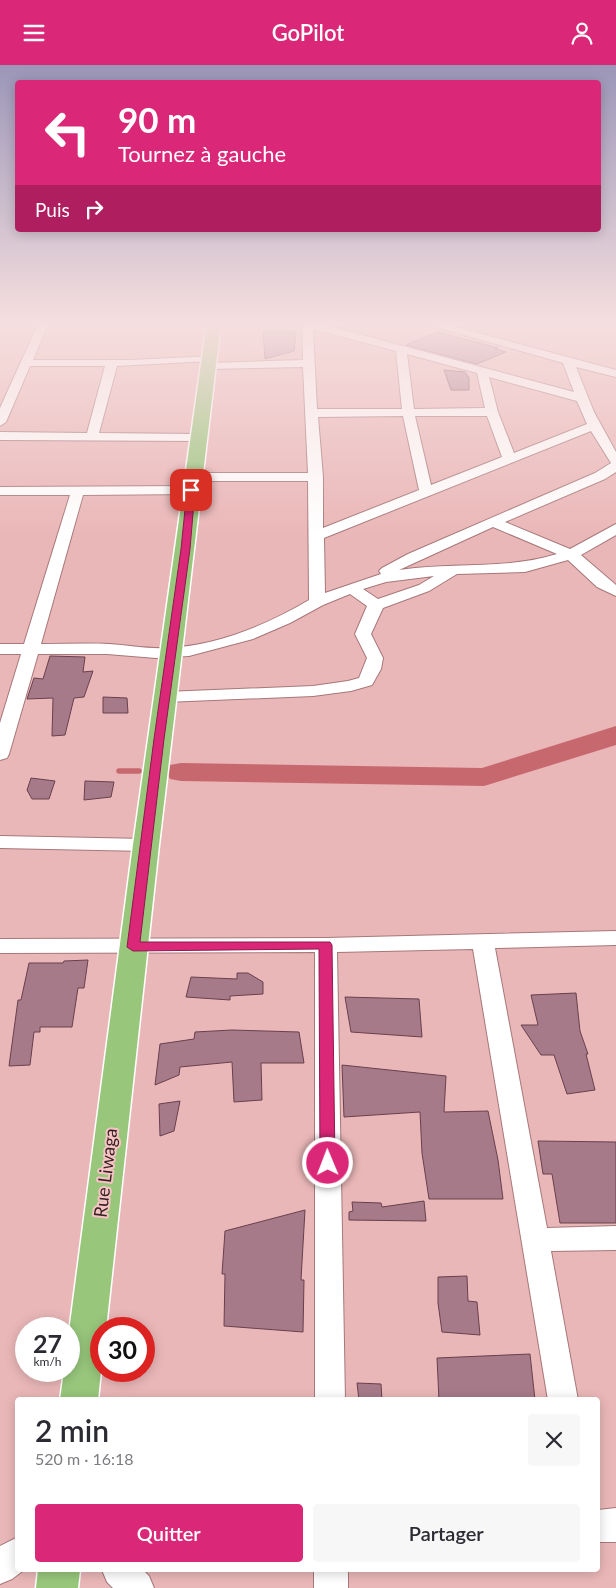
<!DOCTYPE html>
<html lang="fr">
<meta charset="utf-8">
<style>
body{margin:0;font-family:Lato,sans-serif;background:#f7f7f7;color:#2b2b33;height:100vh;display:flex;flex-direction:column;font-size:19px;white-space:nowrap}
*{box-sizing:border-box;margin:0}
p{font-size:16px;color:#7c7c81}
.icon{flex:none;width:28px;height:28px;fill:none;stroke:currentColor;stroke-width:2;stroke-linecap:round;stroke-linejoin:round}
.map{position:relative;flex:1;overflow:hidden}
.details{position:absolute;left:15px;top:1332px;width:585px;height:175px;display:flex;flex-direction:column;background:#fff;border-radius:5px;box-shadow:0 2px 12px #0003}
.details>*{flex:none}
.banner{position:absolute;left:15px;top:15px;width:586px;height:152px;border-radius:5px;box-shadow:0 2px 12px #0003;background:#db2777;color:#fff;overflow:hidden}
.speed{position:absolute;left:15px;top:1252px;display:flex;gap:10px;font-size:25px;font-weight:700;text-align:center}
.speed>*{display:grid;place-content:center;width:65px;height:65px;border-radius:50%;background:#fff;box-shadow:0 2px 12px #0003;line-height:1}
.speed small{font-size:12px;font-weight:400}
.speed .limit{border:8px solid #d22;background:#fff;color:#111}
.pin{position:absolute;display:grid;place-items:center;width:42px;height:42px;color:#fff;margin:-21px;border-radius:10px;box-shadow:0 2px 8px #0006}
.me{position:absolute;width:55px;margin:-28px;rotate:359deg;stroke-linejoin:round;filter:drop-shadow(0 0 4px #0008)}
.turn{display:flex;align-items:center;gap:18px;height:105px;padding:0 20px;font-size:22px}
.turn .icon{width:65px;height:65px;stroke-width:2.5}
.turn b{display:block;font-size:35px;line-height:42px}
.then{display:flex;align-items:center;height:48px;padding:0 20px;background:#0003;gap:10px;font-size:19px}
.round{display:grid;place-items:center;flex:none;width:52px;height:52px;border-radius:5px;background:#f7f7f7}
.overview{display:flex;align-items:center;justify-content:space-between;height:85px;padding:0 20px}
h1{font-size:30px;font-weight:600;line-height:38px}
.action{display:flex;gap:10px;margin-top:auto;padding:10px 20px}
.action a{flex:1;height:58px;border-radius:5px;background:#db2777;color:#fff;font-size:20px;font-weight:600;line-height:58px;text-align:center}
.action a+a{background:#f7f7f7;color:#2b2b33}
header{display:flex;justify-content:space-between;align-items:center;height:65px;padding:0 20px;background:#db2777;color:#fff;font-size:22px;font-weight:600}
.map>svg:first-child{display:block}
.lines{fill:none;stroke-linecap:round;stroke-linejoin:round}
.stream{stroke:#c7686f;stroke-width:5.5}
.river{fill:#c7686f;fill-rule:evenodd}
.building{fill:#a77a89;stroke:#68404e}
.minor-casing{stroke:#a77779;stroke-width:2}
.major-casing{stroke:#fff;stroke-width:3}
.minor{fill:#fff;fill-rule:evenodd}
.major{fill:#98c77c;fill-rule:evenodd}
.route{fill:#db2777;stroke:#8e194d}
.labels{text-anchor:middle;stroke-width:4;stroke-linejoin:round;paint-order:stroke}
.near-street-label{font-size:18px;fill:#352222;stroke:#f8c3c5}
</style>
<header><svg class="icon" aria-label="menu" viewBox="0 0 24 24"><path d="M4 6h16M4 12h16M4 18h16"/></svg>GoPilot<svg class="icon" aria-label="person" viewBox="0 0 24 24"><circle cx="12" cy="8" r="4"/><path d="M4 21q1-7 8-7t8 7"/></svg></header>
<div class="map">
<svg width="616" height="1523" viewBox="0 0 616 1523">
<rect width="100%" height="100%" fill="#eab7b8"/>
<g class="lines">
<path class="stream" d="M119 706H139"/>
<path class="river" d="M616 661V680L484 721 181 716 170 714 166 707 170 700 181 698 482 703Z"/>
</g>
<path class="building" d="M263 266H296L294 286 265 294Z
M438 267 498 283 495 284 506 287 477 299 406 280Z
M444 305 465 307 469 313V325H451Z
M50 591 85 592 83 607 93 606 84 632 74 633 65 670 52 671 53 633 27 634 34 613 43 614Z
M103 632 127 633 128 648H103Z
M31 713 55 716 49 734H32L27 725Z
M85 716 114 717 111 732 84 735Z
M88 895 84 923H78L72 962H40V967H34L30 1000 9 1001 18 935H21L29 898H63L64 896Z
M237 908H248L263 917V929L230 931V935L186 932 191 912 237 914Z
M576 928 580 966 588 989H586L595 1025 567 1029 554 990H541L521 960H538L531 930Z
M345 932 419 934 422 972 351 967Z
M232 965 299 967 304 998H261L262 1035 234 1037 232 997 180 1002 179 1010 155 1020 160 979 194 974 195 967Z
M342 1000 446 1011 444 1047 488 1046 498 1095 503 1134H429L422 1088 420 1047 344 1052Z
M180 1036 174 1066 160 1071 159 1039Z
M538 1076 616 1077V1158H560L552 1109H543Z
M424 1136 426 1156 349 1155V1147L353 1146 352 1137 381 1138 382 1142Z
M305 1145 301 1215H304L303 1267 224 1261 225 1209H222L225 1166Z
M467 1211 468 1236 477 1237 480 1270 442 1267 438 1238V1212Z
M530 1289 535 1335H439L437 1293Z
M357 1318 381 1319 382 1335H359Z"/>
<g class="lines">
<g class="minor-casing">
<path id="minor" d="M39 257H49L33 295H131L214 291 216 293 214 295 210 296 117 301 99 368 198 369 204 373 202 376 0 375V367L87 368 105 301H30L6 357 0 361V343Z
M302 257H314L574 327 563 298 419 257H437L616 305V312L576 302 594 347 616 387V407L605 414 505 457 570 484 616 459V470L581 490 616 520V531L597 522 568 495 525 507 457 509 429 526 383 543 371 569 383 593 381 604 372 620 351 626 313 631 165 637 159 636 156 632 159 628 165 627 313 621 348 616 359 613 367 593 355 569 367 541 350 529 323 540 290 558 253 574 189 591 156 593 107 589H38L9 689 7 693 0 695V658L21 589H0V579H24L70 430H0V422L191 421 198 425 191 429 83 430 41 579C64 579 87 578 109 579 128 580 147 584 166 583 216 581 267 560 309 535L308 416H193L186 412 193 408H308L303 302 209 304 203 301 209 298 303 295ZM313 264 396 286 402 344H317ZM407 289 477 308 485 343 414 344ZM489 312 577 336 587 359 514 388 498 347ZM403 351 419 425 323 463V412L318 352ZM415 351H487L502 392 431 420ZM591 366 611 398 595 408 408 489 382 503 379 506 381 509 325 528 324 473ZM493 462 557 489C506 505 452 497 399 505ZM434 511 419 520 378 534 363 524 386 517Z
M0 771 146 774 153 776 156 780 153 784 146 786 0 783Z
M616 866V880L495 883 547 1163 616 1161V1185L551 1186 578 1335H548L473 884 337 887 345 1335H315V887L0 888V874L326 873Z
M616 1443V1477H598V1445Z
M18 1472V1505H24L12 1514 0 1519V1481Z
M102 1505H143L149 1511 154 1523H113L107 1517Z
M314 1505H348V1523H314Z"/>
</g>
<g class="major-casing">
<path id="major" d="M207 257H221L159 780 106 1264H101V1306L98 1335H60L64 1306H69V1267L133 780Z
M38 1505H80L78 1523H36Z"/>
</g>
<use href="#minor" class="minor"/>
<use href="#major" class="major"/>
</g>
<linearGradient id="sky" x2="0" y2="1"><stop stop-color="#9b96b8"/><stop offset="0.55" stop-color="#f6dfdf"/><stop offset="1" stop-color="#f6dfdf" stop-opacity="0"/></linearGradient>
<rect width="616" height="471" fill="url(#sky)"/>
<path class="route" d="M191 423 195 425 190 484 164 674 140 877H330L332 880 335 1098 333 1102 328 1103 322 1102 320 1098 319 884 133 886 127 882 154 674 181 484 187 425Z"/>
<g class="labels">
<g class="near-street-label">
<text transform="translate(106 1108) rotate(-83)" y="6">Rue Liwaga</text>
</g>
</g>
</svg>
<div class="speed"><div>27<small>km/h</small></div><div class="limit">30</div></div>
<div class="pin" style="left:191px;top:425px;background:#d93025"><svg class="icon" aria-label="arrive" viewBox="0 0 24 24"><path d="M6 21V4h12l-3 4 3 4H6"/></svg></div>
<svg class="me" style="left:328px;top:1098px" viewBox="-20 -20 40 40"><circle r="17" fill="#db2777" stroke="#fff" stroke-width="3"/><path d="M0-11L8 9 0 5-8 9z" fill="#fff"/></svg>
<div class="banner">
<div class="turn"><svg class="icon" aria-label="left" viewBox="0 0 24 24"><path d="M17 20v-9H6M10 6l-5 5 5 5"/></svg><div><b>90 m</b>Tournez à gauche</div></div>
<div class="then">Puis<svg class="icon" aria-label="right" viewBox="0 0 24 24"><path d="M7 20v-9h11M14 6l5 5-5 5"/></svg></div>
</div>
<section class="details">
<div class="overview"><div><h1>2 min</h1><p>520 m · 16:18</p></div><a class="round"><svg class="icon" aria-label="close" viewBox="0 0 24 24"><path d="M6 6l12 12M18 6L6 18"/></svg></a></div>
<div class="action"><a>Quitter</a><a>Partager</a></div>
</section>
</div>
